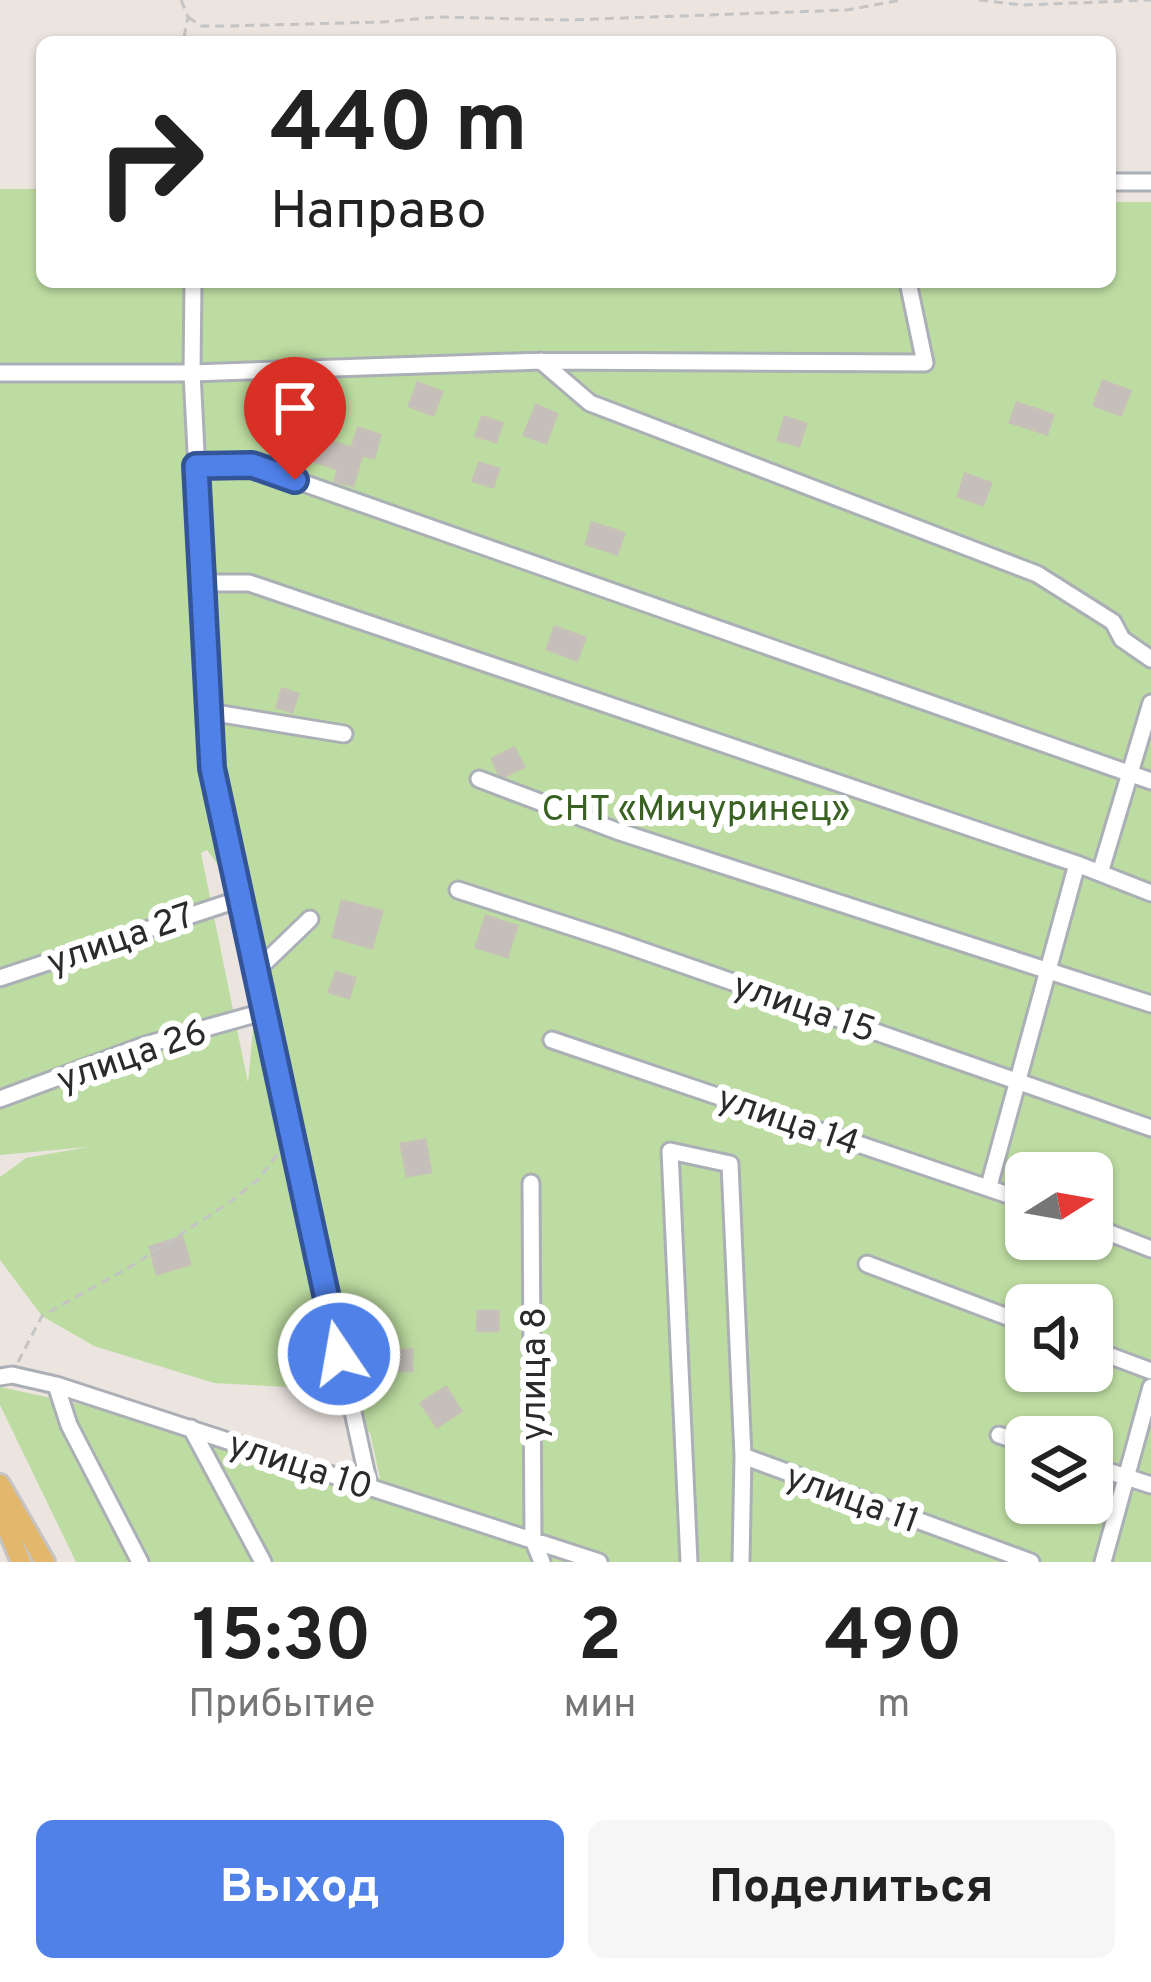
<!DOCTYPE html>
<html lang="ru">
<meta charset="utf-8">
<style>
body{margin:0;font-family:Overpass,sans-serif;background:#f6f6f6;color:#222;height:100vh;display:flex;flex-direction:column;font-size:45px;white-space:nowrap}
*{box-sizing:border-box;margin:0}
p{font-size:39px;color:#767676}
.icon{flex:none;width:66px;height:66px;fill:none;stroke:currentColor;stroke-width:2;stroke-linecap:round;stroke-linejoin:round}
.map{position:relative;height:1562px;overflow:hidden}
.details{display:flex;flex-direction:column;background:#fff;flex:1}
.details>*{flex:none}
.hud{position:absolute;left:36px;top:36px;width:1080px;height:252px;border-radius:18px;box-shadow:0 3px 9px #0004;background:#fff;color:#222;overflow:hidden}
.needle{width:78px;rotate:79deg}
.controls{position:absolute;left:1005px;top:1152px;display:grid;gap:24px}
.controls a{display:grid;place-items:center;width:108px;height:108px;border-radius:18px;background:#fff;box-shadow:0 3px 9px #0004;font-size:60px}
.pin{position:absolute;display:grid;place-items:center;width:102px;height:102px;color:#fff;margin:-123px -51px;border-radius:50% 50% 50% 0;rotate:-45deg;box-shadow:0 0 12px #0007}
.pin .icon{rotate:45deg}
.me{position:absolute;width:132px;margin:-66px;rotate:348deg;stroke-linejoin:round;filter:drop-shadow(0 0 9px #0008)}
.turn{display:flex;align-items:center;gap:42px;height:252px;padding:0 36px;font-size:54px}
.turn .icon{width:156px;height:156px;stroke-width:2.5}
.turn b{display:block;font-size:84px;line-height:102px}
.eta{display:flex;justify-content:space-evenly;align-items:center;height:204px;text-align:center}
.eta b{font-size:72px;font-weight:700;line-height:84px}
.cta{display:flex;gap:24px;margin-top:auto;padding:24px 36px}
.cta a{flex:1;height:138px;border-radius:18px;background:#4f81e8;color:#fff;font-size:48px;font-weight:700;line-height:138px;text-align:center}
.cta a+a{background:#f6f6f6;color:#222}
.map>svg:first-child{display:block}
.green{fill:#bddca1;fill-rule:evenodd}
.building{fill:#c4bfba;stroke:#c7c0b8;stroke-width:3}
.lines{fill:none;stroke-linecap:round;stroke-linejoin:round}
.minor-casing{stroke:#abafb6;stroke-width:21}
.major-casing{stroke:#c4c4c4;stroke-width:24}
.path{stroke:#c4c4c4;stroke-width:3;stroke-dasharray:9 6;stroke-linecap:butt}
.minor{stroke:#fff;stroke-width:15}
.major{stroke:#e3b76c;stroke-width:18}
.route-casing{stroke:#335497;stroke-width:30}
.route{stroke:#4f81e8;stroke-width:21}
.labels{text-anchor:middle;stroke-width:12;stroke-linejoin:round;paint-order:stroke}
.park-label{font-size:36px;fill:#386122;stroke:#fff}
.street-label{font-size:36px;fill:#2b2b2b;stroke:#fff}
</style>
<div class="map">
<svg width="1151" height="1562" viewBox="0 0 1151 1562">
<rect width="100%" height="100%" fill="#ebe4df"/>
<path class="green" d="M0 189H42V282H1110V202H1151V1562H76L0 1405V1387L191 1428 380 1478 370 1433 306 1388 214 1383 94 1346 42 1316 0 1260V1177L26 1158 88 1147 0 1155ZM207 850 254 914 261 943 248 1083 201 853ZM1026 1173H1092V1239H1026ZM1026 1305H1092V1371H1026ZM1026 1437H1092V1503H1026Z"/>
<path class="building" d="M1103 381 1130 391 1121 415 1094 405Z
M418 383 442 392 433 415 409 406Z
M1017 403 1053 415 1047 434 1010 422Z
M536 405 557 414 546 443 524 435Z
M482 417 502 423 496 442 476 436Z
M785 417 806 424 799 446 778 440Z
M358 428 380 435 374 458 362 455 353 486 335 481 338 469 300 457 306 434 352 448Z
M479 463 499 469 493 487 473 481Z
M965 474 991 483 983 505 958 496Z
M592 523 624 533 617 554 586 544Z
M555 627 585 638 577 660 547 649Z
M282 689 298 694 292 712 277 707Z
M514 748 524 767 505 776 499 774 492 759Z
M342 901 382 911 372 948 333 937Z
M486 916 517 926 507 957 476 947Z
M336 972 355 978 349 998 329 992Z
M425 1140 431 1172 407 1176 401 1144Z
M182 1237 190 1264 157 1274 150 1247Z
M478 1311H498V1331H477Z
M392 1350H412V1371L391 1370Z
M446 1387 461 1411 437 1427 421 1403Z"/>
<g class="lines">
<g class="minor-casing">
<path id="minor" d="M1110 182H1151
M193 282 192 373 212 768 369 1485
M541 361 590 403 1037 574 1113 622 1122 639 1151 659
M0 373H192L541 361 925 363 908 282
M197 466 252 465 1151 781
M203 583H249L1077 864 1151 893
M209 712 344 734
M479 779 617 831 1151 1004
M1100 873 1151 703
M458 890 615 941 1151 1128
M255 972 310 919
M0 978 240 899
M552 1040 1026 1201
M0 1099 145 1045 263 1012
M531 1183 533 1540 542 1562
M989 1186 1077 864
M1092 1226 1151 1249
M867 1264 1026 1324
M1092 1349 1151 1371
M0 1377 12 1375 56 1385 599 1562
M56 1385 69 1425 140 1562
M191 1428 263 1562
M999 1435 1026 1444
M743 1456 1031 1562
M1092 1466 1151 1485
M689 1562 670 1151 730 1164 743 1456 741 1562
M1103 1562 1151 1387"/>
</g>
<g class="major-casing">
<path id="major" d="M0 1484 45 1562
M0 1511 21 1562"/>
</g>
<path class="path" d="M181 0 188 17 183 42
M979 0 1023 5 1151 0
M188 17 201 26H228L383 22 437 17 568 20 847 10 901 0
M18 1362 42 1316 135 1264 230 1202 259 1179 280 1151"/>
<use href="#minor" class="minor"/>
<use href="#major" class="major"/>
</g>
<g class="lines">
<g class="route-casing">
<path id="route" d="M295 480 252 465 196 466 212 768 339 1354"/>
</g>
<use href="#route" class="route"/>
</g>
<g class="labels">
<g class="park-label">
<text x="696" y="820">СНТ «Мичуринец»</text>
</g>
<g class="street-label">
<text transform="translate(120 937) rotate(-19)" y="13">улица 27</text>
<text transform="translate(805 1006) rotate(19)" y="13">улица 15</text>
<text transform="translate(131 1054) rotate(-19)" y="13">улица 26</text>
<text transform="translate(789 1119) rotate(19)" y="13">улица 14</text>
<text transform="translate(532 1374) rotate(-90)" y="13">улица 8</text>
<text transform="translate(301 1464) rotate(18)" y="13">улица 10</text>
<text transform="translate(853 1497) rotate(20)" y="13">улица 11</text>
</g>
</g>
</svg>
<div class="controls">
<a><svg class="needle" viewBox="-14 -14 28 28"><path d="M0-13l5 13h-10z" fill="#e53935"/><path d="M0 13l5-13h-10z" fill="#767676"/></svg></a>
<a><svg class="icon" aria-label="sound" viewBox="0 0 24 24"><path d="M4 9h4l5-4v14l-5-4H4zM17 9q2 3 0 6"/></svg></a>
<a><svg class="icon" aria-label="layers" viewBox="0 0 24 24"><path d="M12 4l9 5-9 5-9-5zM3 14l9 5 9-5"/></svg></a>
</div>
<div class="pin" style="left:295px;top:480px;background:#d93025"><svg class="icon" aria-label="arrive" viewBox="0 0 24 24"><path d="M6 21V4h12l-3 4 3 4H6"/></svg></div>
<svg class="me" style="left:339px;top:1354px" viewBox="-20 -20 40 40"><circle r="17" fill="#4f81e8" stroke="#fff" stroke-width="3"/><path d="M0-11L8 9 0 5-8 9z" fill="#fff"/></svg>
<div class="hud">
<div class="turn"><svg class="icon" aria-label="right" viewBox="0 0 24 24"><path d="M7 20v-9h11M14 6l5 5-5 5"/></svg><div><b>440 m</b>Направо</div></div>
</div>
</div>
<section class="details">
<div class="eta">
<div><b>15:30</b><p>Прибытие</p></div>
<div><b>2</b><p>мин</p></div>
<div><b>490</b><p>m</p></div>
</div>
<div class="cta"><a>Выход</a><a>Поделиться</a></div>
</section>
